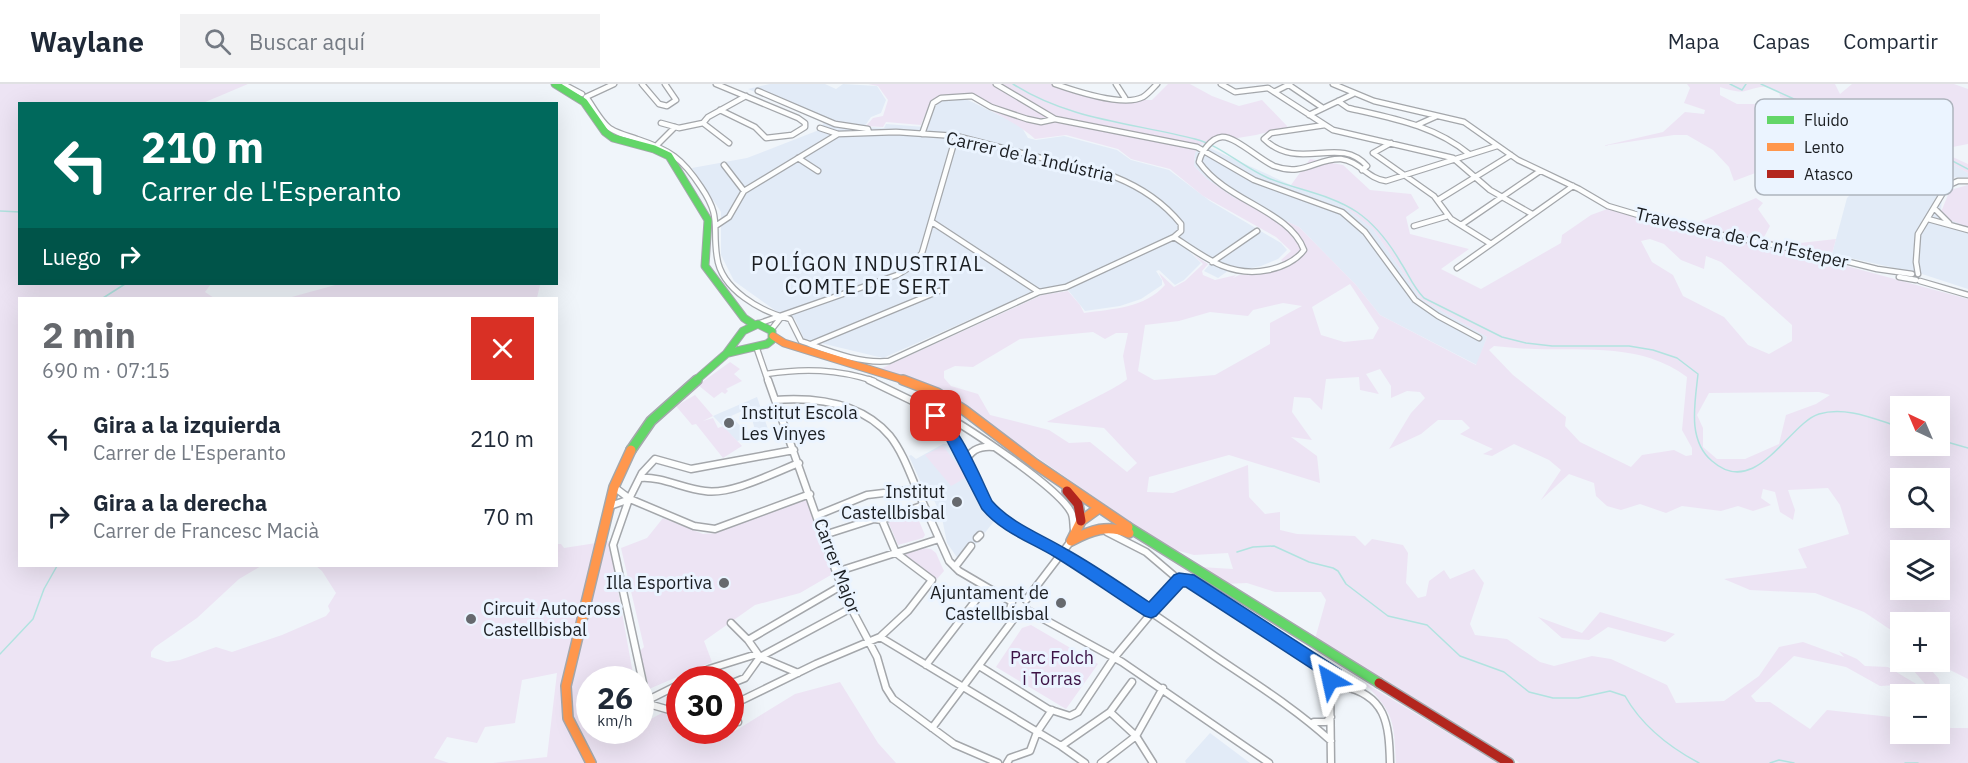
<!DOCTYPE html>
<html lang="es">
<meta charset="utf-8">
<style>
body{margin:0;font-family:"IBM Plex Sans",sans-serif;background:#f2f2f3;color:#1f2937;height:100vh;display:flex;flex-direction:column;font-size:22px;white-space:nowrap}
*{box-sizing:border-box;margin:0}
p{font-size:20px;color:#747a83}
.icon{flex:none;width:33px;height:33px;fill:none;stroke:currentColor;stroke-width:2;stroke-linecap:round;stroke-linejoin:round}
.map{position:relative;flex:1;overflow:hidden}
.drawer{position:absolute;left:18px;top:213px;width:540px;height:270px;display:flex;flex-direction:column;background:#fff;border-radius:0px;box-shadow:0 6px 24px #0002}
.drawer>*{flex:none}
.hud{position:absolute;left:18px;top:18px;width:540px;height:183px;border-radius:0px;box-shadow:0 6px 24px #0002;background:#00695c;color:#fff;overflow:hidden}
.needle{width:39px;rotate:316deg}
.buttons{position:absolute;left:1890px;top:312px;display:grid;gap:12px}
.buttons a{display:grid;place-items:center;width:60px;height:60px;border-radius:0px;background:#fff;box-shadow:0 6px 24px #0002;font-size:30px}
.speed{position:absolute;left:576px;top:582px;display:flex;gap:12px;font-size:30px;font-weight:700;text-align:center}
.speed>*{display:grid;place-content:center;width:78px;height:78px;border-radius:50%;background:#fff;box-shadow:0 6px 24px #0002;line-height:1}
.speed small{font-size:15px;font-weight:400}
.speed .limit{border:9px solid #d22;background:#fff;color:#111}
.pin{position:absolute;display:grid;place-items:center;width:51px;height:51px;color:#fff;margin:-26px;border-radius:12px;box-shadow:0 3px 9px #0006}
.me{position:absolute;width:66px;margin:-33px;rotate:324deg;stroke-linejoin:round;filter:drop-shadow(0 0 4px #0008)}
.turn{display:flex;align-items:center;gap:21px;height:126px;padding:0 24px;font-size:27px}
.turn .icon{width:78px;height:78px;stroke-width:2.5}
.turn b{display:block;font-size:42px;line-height:51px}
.then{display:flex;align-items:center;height:57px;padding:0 24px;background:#0003;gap:12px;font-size:22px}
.round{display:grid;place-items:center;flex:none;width:63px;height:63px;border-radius:0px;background:#f2f2f3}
.summary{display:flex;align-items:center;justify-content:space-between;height:102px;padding:0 24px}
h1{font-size:36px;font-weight:700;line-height:45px;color:#66696e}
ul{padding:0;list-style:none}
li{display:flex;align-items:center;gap:18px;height:78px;padding:0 24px}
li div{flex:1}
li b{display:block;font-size:22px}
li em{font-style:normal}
header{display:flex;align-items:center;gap:36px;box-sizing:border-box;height:84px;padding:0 30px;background:#fff;border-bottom:2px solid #e0e1e3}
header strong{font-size:28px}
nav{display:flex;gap:33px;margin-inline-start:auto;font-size:21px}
.search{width:420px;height:54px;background:#f2f2f3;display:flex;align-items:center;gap:15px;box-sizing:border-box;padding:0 21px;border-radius:0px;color:#747a83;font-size:22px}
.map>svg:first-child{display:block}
.built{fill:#e2ebf7;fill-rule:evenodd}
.green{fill:#ede4f4;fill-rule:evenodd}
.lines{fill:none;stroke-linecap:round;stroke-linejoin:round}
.stream{stroke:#b1e3e0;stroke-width:1.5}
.street-far1-casing{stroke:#a4a7ab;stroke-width:7}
.street-casing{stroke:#a4a7ab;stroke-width:9}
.fast-far1-casing{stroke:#a4a7ab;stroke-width:9}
.fast-casing{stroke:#a4a7ab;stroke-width:12}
.slow-far1-casing{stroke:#a4a7ab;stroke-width:9}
.slow-casing{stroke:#a4a7ab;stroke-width:12}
.jam-casing{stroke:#a4a7ab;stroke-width:12}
.street-far1{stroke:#fdfefe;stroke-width:4.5}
.street{stroke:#fdfefe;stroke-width:6}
.fast-far1{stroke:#63d668;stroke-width:7}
.fast{stroke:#63d668;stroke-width:9}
.slow-far1{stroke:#ff974d;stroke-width:7}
.slow{stroke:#ff974d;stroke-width:9}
.jam{stroke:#b3261e;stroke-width:9}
.route{fill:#1a73e8;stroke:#114b97;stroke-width:1.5}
.poi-dot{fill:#66696e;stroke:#ebf4ff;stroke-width:2}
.labels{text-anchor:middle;stroke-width:6;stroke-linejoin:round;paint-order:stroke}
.street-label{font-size:18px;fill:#1b1e22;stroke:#ebf4ff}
.poi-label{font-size:18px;fill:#1b1e22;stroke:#ebf4ff;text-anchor:end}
.park-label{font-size:18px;fill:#3d1346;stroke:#ebf4ff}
.neighbourhood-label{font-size:20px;letter-spacing:1.5px;fill:#1b1e22;stroke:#ebf4ff}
.key{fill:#ebf4ff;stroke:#adb4bd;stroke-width:1.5}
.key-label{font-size:16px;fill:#1b1e22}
</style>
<header>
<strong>Waylane</strong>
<div class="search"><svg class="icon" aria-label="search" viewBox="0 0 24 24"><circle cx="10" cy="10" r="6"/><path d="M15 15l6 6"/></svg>Buscar aquí</div>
<nav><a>Mapa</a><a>Capas</a><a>Compartir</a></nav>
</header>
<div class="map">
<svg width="1968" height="679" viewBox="0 0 1968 679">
<rect width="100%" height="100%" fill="#f0f5fa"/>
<path class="built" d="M770 0H825L836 5 843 0 877 2 886 16 881 29 871 33 864 43 884 44 886 40 925 43 939 16 961 14 968 16 1021 42 1028 54 1036 56 1064 52 1117 66 1131 76 1169 86 1210 117 1281 159 1287 166 1278 175 1261 182 1246 185 1232 184 1218 194 1204 187 1210 180 1188 166 1201 179 1184 196 1175 201 1159 186 1156 187 1162 196V201L1141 215 1120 222 1085 227 1068 206 1041 204 883 274 804 255 795 235 776 227 734 197 721 171V128L692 84 747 74 819 46 824 38 748 5Z
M1893 55 1929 67 1968 89V93L1943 94 1941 128 1968 143V205L1922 190 1832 170 1847 114 1869 91 1882 66Z
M1201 60 1291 101 1339 118 1373 145 1421 215 1487 253 1477 281 1380 231 1356 201 1299 143 1233 113 1207 95 1194 82 1195 69Z
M757 313 769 348 737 357 713 332ZM749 324 755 346 746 348 731 332Z
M943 360H952L975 411 986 427 995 436 961 479 947 459 942 434 934 416 921 399 909 372 911 371 916 375Z
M1210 649 1250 679H1186L1185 677Z"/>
<path class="green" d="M0 0H248L203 19 20 20V200H211L205 208 214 214H20V482H261L239 495 197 534 155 563 151 568V573L167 578 180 576 216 563 232 568 282 551 326 532 330 527 328 522 336 509 322 487 316 482H556L557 460H561L564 464 609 457 634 595 590 596V646H640L641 640 664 628 679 633 680 646 735 647 795 610 840 598 878 659 896 679H493L547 673 557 589 522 596 515 639 485 643 477 659 447 653 434 674 449 679H0Z
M868 0H1066L1101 16H1152L1168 0H1190L1212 12 1239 22 1262 16 1288 43 1256 51 1201 60 1195 69 1194 82 1207 95 1233 113 1299 143 1356 201 1380 231 1476 281 1487 253 1421 215 1373 145 1339 118 1291 101 1310 75 1343 81 1370 106 1411 110 1419 124 1406 133 1410 150 1469 165 1441 185 1481 205 1561 159 1562 151 1591 131 1610 124 1652 138 1692 147 1690 142 1756 114 1763 119 1758 125 1770 142 1763 155 1791 160 1836 155 1832 170 1809 168 1832 178 1968 215V595L1934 578H1940V538H1900V552L1864 528 1815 509 1750 506 1724 495 1807 484 1798 465 1849 450 1840 421 1828 404 1788 406 1795 426 1793 436 1780 428 1775 408 1763 405 1761 414 1771 421 1753 427 1738 422 1721 427 1682 422 1666 429 1640 420 1621 426 1607 422 1596 412 1594 399 1569 390 1541 416 1561 386 1549 376 1514 360 1492 372 1483 370 1493 365 1460 350 1470 344 1462 336H1438L1421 350 1389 365 1411 329 1425 314 1420 308 1407 307 1391 314V302L1380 285 1366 290 1379 310 1360 306 1359 293 1326 295 1322 326 1310 314 1294 313 1292 328 1312 356 1291 353 1317 372 1320 399 1229 371 1149 393 1147 408 1173 409 1248 381 1249 413 1265 430 1280 428V446L1297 450 1355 452 1365 462 1372 455 1403 461 1408 469 1406 499 1418 514 1426 512 1429 497 1444 486 1450 495 1474 485 1484 499 1470 540 1475 551 1507 555 1540 578 1554 582 1592 572 1611 575 1667 601 1676 619 1724 617 1759 592 1779 563 1803 558 1844 573 1839 567 1857 575 1865 582 1888 583 1918 601H1926L1906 578H1924L1939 595 1940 605 1930 610H1921L1898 601 1880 602 1846 583 1794 572 1751 612 1756 618H1770L1810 645 1827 626 1900 634V650H1940V644H1968V679H1520L1315 555 1326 516 1321 508H1275L1247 499 1225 500 1200 483 1233 485 1228 469 1194 471 1168 464 947 311 880 285 1042 211 1068 207 1080 221 1084 229C1112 225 1145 224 1165 201L1159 189 1174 203 1185 197 1203 180 1194 171 1208 180 1202 187 1203 191 1215 196 1236 191 1233 194 1239 191 1262 190 1287 183 1281 176 1291 167 1276 153 1203 112 1170 85 1131 75 1118 65 1066 51 1035 55C1014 36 986 26 963 10 931 13 933 11 921 41L886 38 883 43 866 42 873 34 883 32 888 16 878 2ZM1650 155 1664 160 1681 176 1704 185 1706 172 1721 178 1792 241V257L1769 270 1748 261 1724 233 1683 212 1673 191 1652 178 1641 157ZM1350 200 1379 244 1373 255 1344 258 1321 251 1312 223ZM1283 219 1302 222 1270 239V260L1215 291 1154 296 1138 287 1145 241 1179 237 1210 228 1248 232 1253 226ZM1093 248 1105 255 1116 249H1128L1123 272 1127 295C1123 301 1059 332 1047 338L1104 344 1137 379 1127 388 1090 358 1069 359 1049 346 990 331 978 310 951 302 944 294V287L955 282 973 283 1020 255ZM1494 262C1508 263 1522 265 1535 265 1589 267 1641 259 1687 293L1682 346 1692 364V371L1686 372 1674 366 1642 371 1631 383 1580 358 1565 342 1566 333 1513 291 1489 266ZM1819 308 1830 311 1816 320 1786 331 1779 360 1745 375H1717L1703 363V344L1697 331 1709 309ZM1900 322H1940V362H1900ZM1900 394H1940V434H1900ZM1900 466H1940V506H1900Z
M1687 0H1835L1840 10 1852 0H1954L1968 5V60L1937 66 1968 80V89L1929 67 1829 33 1814 22 1780 13 1779 8C1765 0 1759 3 1745 7 1738 9 1727 5 1720 3V11L1737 20H1757L1767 30 1770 29 1806 46H1822L1864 56 1882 66 1869 91 1853 86 1830 93 1815 90 1800 81 1776 73 1758 88 1734 97 1729 83 1713 66 1687 51H1674L1602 62 1663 48 1685 28 1704 30 1705 26 1684 19 1690 4Z
M1968 101V143L1947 135 1941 128 1950 106Z
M339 200H540V201L537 214H288Z
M730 278 740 285 734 290 742 297 726 305 728 307 725 310 722 308 714 314 698 301Z
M695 311 713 332 703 337 713 334 718 344 723 342 742 362 723 374 696 340 692 341 676 322Z
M943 362 967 393 951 402 925 371Z
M810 410 836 488 800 509 755 521 704 557 712 578 649 605 640 567 644 563 621 464 647 454 663 434 703 450 717 449Z
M910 429 916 430 925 451 923 454 898 461 888 437Z
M922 464 931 465 936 469 944 487 936 496 904 473 906 470Z
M1600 528 1675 550 1665 558 1608 543 1589 556 1562 554 1538 533 1582 549Z
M1031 541 1098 580 1066 625 996 583 1022 544Z
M1363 598 1498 679H1396C1394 636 1394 629 1363 598Z"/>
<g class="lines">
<path class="stream" d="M1013 0C1069 36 1133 39 1195 55 1222 62 1242 83 1268 94 1297 106 1330 110 1357 128 1376 141 1390 160 1401 179 1409 191 1413 203 1424 214L1502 253 1526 259 1552 262H1629L1653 266 1677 274 1698 290C1695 319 1687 356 1712 377 1756 416 1789 339 1819 330 1846 322 1874 335 1900 343
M1730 0 1742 6 1746 0
M1761 0 1794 15 1830 26 1862 43 1922 61 1968 85
M0 127 20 128
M103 214 125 200
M1940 356 1968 364
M1237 468 1253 463 1274 462 1309 478 1333 484 1338 487 1346 500 1388 532 1427 541 1460 572 1504 588 1529 608 1553 614H1578L1610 607 1625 612C1642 642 1669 663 1699 679
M0 570 33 535 44 505 57 482
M1770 679 1779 676 1794 679
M1905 679H1918"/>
<g class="street-far1-casing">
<path id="street-far1" d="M563 0 582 10
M614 0 586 13C593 22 602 40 611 45 619 50 629 52 637 55 670 66 682 74 701 103 722 134 712 141 717 173 721 206 762 228 790 235L801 257C829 267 859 280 889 277L1039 208 1066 203 1174 153 1181 147V140C1164 119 1140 103 1115 93L956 52 896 48 838 50 820 44
M642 0 659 20 667 22 676 16 665 0
M716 0 798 34 805 39V43L792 51 766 54 755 43 720 26
M996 0 1055 35 1197 63 1254 96 1342 128 1365 148 1415 216 1438 232 1479 254
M1055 0C1075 7 1124 23 1143 13 1148 10 1153 4 1157 0
M1116 0 1125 14
M1221 0 1235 8 1268 4 1333 46 1453 74 1490 106 1532 130
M1333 0 1374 17 1464 38 1518 76 1579 105 1608 122 1672 141 1813 169 1877 185 1912 190
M1289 1 1323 24
M758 7 835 40 868 45 869 49
M1274 8 1290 0
M1338 17 1348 24C1391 34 1434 41 1469 70
M1309 31 1353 10
M661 39 679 44 703 39
M703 39 708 33 746 12
M703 39 729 59
M1325 41 1271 49 1264 55C1299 89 1339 50 1367 82L1362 86
M1417 41 1437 32
M922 50 933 19 941 14 972 12 991 23 1027 35 1041 38 1055 35
M1391 59 1373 69 1434 112 1451 135 1491 160
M657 61 675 43
M798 74 818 87
M724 81 744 107
M1438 116 1511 71
M1934 124 1949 139
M1928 135 1968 146
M932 138 1039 208
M717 141 729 133 744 107 838 50
M1461 141 1540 87
M1414 142 1448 132
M1174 153C1204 173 1230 194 1268 186 1282 183 1295 178 1304 166 1289 126 1227 118 1199 78 1201 68 1211 54 1222 53 1235 52 1260 76 1274 82 1303 93 1317 74 1341 75 1359 77 1368 95 1386 97L1497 62
M1212 178 1257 147
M1457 184 1573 102
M1918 190 1916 178 1918 150 1947 102 1958 97H1968
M1899 193 1916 196
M1920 197 1968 211
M760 239 897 191 910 183 922 169 956 52
M771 246 782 232
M811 260 939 207
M757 265 768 297
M766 290C804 284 837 285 874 297"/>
</g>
<g class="street-casing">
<path id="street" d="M768 296 836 488 851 524 877 573 886 604 893 615 954 660 998 679
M869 296 933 327
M775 316C816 313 861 318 890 352 901 366 908 384 915 401 926 426 938 452 949 477L959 487 1012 518
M933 329a4 4 0 1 1 8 0a4 4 0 1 1-8 0Z
M941 329C968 344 1058 403 1071 428 1074 433 1073 440 1074 446
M936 332 949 348 987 421C1012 447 1045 459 1075 478 1123 509 1170 541 1216 573 1256 600 1296 625 1331 657
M966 377C971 365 981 362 993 363
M640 394C661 392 684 405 705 407 732 411 773 389 799 379
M614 403 630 415 694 442 715 445 810 410
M610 422 630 415
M818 431 867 411 917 405
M1107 448 1146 468 1179 496
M824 451 874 435 882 436
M977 454 980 451
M955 483 971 462
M836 488 939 455
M1179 496H1188L1335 591
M1026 516 1071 457
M1012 518 1010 525 1016 532 1025 531 1029 527
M1029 527 1122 578 1269 679
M731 539 748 556 760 573 798 589
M880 553 1061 662 1085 679
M748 556 841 502
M926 581 986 503
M979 582 1048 625 1070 632 1078 628 1114 574 1179 496
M1330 597a7 7 0 1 1 14 0a7 7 0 1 1-14 0Z
M688 596 709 585 757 570
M1330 598 1331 679
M730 600 745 594 760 573 851 524
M1342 602C1386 611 1389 639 1390 679
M648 616 680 600
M730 622 816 580 880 553 908 527 932 496 896 469 882 436 924 421
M1110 628 1136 652 1153 679
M680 629 652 621 645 608 613 461 629 415 642 389 655 375 691 385 794 366
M730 638H738
M1314 638H1326L1331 633
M932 644 1016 532
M1061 662 1110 628 1132 598
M1007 679 1010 674 1030 667 1037 648 1052 626
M1101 679 1136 652 1163 604"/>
</g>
<g class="fast-far1-casing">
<path id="fast-far1" d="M555 0 584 18 605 48 613 54 654 65 669 72 708 136 705 182 744 234 753 240
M695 297 726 270 743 247 758 240 772 247V256L767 260 728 269"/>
</g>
<g class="fast-casing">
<path id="fast" d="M631 366 651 337 697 296
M1128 443 1379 599"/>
</g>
<g class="slow-far1-casing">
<path id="slow-far1" d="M773 252 784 259 907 297"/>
</g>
<g class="slow-casing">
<path id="slow" d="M903 296 937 309 964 326 1035 380 1128 443
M1071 457C1091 446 1108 440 1129 449
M1071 457 1081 437 1099 424
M591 679 568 634 566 602 614 403 631 366"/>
</g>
<g class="jam-casing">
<path id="jam" d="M1067 407 1078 420 1081 437
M1379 599 1509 679"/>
</g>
<use href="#street-far1" class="street-far1"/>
<use href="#street" class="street"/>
<use href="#fast-far1" class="fast-far1"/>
<use href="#fast" class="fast"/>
<use href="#slow-far1" class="slow-far1"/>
<use href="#slow" class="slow"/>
<use href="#jam" class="jam"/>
</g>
<path class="route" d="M936 327C956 333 982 397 992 417 1011 439 1041 450 1066 465 1095 481 1122 500 1149 518L1174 491 1179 489 1194 491 1341 586 1343 591 1335 602 1330 604 1324 602 1322 596 1323 592 1186 503H1183L1156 532 1151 534 1145 532C1115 513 1086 492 1055 473 1030 458 1001 448 982 425L944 351 930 332Z"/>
<g class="poi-dot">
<circle cx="729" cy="339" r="6"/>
<circle cx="957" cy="418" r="6"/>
<circle cx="724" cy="499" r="6"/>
<circle cx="1061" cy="519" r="6"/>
<circle cx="471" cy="535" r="6"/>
</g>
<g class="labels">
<g class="street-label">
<text transform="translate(1030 73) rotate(13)" y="6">Carrer de la Indústria</text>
<text transform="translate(1742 154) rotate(13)" y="6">Travessera de Ca n'Esteper</text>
<text transform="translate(837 482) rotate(69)" y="6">Carrer Major</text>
</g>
<g class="poi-label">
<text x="741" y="335" text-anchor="start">Institut Escola<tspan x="741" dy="21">Les Vinyes</tspan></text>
<text x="945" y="414">Institut<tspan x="945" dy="21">Castellbisbal</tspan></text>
<text x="712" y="505">Illa Esportiva</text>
<text x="1049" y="515">Ajuntament de<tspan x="1049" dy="21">Castellbisbal</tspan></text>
<text x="483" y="531" text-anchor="start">Circuit Autocross<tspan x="483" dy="21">Castellbisbal</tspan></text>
</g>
<g class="park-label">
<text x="1052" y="580">Parc Folch<tspan x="1052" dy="21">i Torras</tspan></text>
</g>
<g class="neighbourhood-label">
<text x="868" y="187">POLÍGON INDUSTRIAL<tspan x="868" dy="23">COMTE DE SERT</tspan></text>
</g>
</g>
<rect x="1755" y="15" width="198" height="96" rx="9" class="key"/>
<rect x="1767" y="32" width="27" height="8" fill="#63d668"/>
<rect x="1767" y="59" width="27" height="8" fill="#ff974d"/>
<rect x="1767" y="86" width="27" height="8" fill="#b3261e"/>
<g class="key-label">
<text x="1804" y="42">Fluido</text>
<text x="1804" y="69">Lento</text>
<text x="1804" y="96">Atasco</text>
</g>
</svg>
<div class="buttons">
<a><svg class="needle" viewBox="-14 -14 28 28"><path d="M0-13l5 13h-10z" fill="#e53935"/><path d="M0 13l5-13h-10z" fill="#747a83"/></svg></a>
<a><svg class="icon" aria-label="search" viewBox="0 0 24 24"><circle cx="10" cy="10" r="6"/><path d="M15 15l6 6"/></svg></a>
<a><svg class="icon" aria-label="layers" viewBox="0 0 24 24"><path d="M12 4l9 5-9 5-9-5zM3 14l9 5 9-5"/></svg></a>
<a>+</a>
<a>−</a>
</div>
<div class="speed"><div>26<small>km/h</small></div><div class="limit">30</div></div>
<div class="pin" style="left:936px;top:332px;background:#d93025"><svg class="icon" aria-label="arrive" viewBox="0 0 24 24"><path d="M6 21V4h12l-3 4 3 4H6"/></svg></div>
<svg class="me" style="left:1330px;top:596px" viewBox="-20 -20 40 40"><path d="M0-17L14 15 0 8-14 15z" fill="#1a73e8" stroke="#fff" stroke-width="4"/></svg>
<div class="hud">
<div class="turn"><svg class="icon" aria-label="left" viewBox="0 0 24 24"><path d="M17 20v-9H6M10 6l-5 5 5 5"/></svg><div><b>210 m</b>Carrer de L'Esperanto</div></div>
<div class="then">Luego<svg class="icon" aria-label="right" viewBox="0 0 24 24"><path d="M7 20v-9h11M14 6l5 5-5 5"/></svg></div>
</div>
<section class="drawer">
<div class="summary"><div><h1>2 min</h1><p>690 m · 07:15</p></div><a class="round" style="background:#d93025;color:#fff"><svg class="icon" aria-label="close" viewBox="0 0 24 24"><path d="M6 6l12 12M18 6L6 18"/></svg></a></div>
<ul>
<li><svg class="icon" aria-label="left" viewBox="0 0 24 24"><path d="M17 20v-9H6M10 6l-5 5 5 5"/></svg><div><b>Gira a la izquierda</b><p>Carrer de L'Esperanto</p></div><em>210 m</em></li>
<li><svg class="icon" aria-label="right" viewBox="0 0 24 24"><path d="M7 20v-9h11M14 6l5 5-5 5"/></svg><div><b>Gira a la derecha</b><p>Carrer de Francesc Macià</p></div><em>70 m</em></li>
</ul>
</section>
</div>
